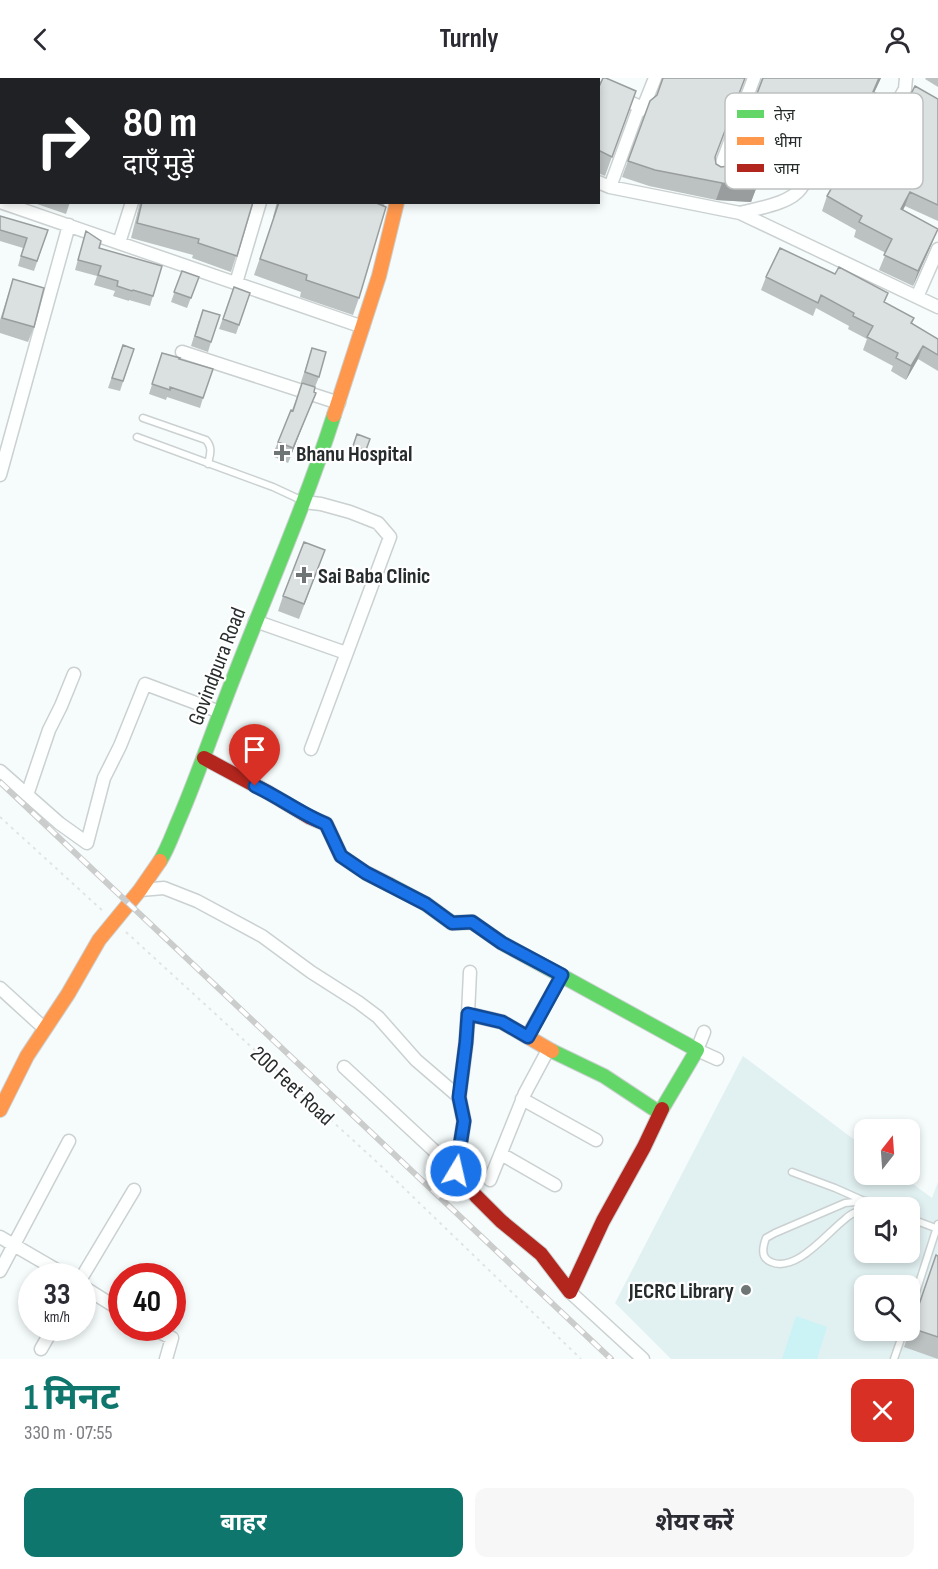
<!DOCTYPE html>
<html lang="hi">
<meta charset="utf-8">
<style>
body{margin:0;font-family:"Sofia Sans Condensed","Noto Sans Devanagari",sans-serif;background:#f7f7f7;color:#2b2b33;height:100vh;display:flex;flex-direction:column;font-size:22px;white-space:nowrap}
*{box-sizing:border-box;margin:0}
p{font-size:20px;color:#7c7c81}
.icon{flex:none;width:33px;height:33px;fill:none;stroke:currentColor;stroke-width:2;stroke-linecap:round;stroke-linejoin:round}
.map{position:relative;height:1281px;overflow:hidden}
.drawer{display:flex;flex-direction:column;background:#fff;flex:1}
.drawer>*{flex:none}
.hud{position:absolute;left:0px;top:0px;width:600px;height:126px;box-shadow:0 3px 9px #0003;background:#202124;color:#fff;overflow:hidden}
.needle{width:39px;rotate:17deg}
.controls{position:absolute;left:854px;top:1041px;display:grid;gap:12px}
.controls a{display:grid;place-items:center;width:66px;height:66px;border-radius:12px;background:#fff;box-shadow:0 3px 9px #0003;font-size:30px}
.speed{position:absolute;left:18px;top:1185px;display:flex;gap:12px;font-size:30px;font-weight:700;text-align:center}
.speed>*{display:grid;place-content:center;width:78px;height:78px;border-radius:50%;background:#fff;box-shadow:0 3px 9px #0003;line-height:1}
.speed small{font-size:15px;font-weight:400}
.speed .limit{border:9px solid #d22;background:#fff;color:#111}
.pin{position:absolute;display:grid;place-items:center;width:51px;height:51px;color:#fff;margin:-62px -26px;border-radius:50% 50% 50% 0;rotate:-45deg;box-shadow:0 0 6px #0007}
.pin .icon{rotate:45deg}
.me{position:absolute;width:66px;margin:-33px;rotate:9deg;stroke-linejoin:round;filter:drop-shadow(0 0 4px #0008)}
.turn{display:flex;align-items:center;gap:21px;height:126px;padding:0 24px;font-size:27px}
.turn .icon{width:78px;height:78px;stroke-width:2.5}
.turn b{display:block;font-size:42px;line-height:51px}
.round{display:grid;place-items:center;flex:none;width:63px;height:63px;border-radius:12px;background:#f7f7f7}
.head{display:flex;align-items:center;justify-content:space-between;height:102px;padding:0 24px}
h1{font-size:36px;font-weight:700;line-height:45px;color:#0f766e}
.cta{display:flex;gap:12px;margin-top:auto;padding:12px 24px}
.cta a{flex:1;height:69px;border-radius:12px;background:#0f766e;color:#fff;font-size:24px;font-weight:700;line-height:69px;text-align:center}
.cta a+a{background:#f7f7f7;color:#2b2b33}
header{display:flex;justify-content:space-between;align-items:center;height:78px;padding:0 24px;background:#fff;font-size:27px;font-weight:700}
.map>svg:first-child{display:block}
.built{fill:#e1f0f1;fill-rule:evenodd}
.green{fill:#cbf3f6}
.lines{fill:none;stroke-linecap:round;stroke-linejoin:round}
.lane-casing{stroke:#cbd0d0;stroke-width:9}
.street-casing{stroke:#cbd0d0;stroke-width:15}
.fast-casing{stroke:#cbd0d0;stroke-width:16}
.slow-casing{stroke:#cbd0d0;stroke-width:16}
.jam-casing{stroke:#cbd0d0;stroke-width:16}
.path{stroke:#e2e4e4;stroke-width:2;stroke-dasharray:3 4.5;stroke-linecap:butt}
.lane{stroke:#feffff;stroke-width:6}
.street{stroke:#feffff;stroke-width:12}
.fast{stroke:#63d668;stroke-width:14}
.slow{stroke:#ff974d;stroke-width:14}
.jam{stroke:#b3261e;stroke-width:14}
.rail-casing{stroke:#cbcccc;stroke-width:6}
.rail{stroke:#fff;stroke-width:4;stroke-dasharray:11;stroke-linecap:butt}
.wall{fill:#bcc1c1}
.shaded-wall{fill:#999d9d}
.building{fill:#dbe0e0;stroke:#999d9d;stroke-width:1.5}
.route-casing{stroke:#114b97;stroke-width:15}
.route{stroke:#1a73e8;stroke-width:10}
.poi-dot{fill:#6f7575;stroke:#fff;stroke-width:2}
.labels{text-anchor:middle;stroke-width:4.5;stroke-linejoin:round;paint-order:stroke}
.poi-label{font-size:22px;font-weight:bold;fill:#272c2c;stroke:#fff;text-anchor:start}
.street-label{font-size:22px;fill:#272c2c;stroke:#fff}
.key{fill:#fff;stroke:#bec0c0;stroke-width:1.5}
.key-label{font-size:16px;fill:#272c2c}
</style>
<header><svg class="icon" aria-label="back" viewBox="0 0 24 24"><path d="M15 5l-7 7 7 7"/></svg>Turnly<svg class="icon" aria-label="person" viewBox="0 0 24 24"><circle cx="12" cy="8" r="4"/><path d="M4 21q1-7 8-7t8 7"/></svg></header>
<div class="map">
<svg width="938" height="1281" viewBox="0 0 938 1281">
<rect width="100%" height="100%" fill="#f6fcfc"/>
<path class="built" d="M743 978 864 1069V1096L901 1097 932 1120 938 1104V1281H671L615 1225ZM864 1130H909V1174H864ZM864 1208H909V1252H864Z"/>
<path class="green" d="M796 1238 827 1249 817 1281H782Z"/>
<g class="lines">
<g class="lane-casing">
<path id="lane" d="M143 340 206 362C213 370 210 376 208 386
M137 359 273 409 301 422
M792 1094 835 1110 862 1122
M864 1131C857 1133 849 1137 844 1142 826 1156 796 1195 771 1184 760 1180 763 1168 766 1160L775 1155 845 1125 866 1123 883 1130
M909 1140 938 1151
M909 1236 938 1146
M894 1281 904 1252"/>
</g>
<g class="street-casing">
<path id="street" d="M576 0 579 2
M30 2V0
M481 2 482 0
M598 10 643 30 655 0
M0 17 2 18
M717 98 754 0
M0 99 2 94
M598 104 610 109 740 135 938 229
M610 109 637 35 643 30
M0 124 363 249
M740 135C758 130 790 126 801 110 810 98 815 85 826 75L836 78 860 90 905 11 906 0
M119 165 132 124
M236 205 260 124
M917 219 938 171
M182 274 339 325
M0 397 69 147
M304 424 321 426 350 434 378 445 390 459 311 671
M255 543 346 575
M0 693 59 745 87 765 104 700 120 668 145 606 220 634
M27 717 49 652 61 628 74 596
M140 812 164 810 197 823 262 858 311 894 358 924 378 939 416 982 459 1019
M0 910 45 951
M468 936 470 894
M704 954 697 972 717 981
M527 959 562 897
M344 989 456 1093
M522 1021 596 1062
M501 1076 555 1107
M490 1102 525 1015 548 972
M0 1159 67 1198
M0 1193 69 1063
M82 1199 134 1112
M82 1208 122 1233
M570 1214 643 1281
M151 1250 172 1260 166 1281
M41 1271 53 1250"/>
</g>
<g class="fast-casing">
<path id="fast" d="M422 0V2
M160 783C167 772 172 758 177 746 195 705 209 663 225 622 261 527 303 434 334 337
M390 807 426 826 452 845 472 844 502 865 697 972 662 1031
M552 973 604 998 660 1035"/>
</g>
<g class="slow-casing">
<path id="slow" d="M334 337 379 198 397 124
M0 1032 27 978 68 916 99 862 140 812 160 783
M460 1068 464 1043 459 1019 466 965 468 936 502 944 552 973"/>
</g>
<g class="jam-casing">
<path id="jam" d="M204 680 269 715 309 739 326 746 341 778 366 795 390 807
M460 1068 456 1093 476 1118 501 1143 541 1176 570 1214 603 1143 644 1069 662 1031"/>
</g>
<path class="path" d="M0 739 104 834
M126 854 379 1086 581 1281"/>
<use href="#lane" class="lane"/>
<use href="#street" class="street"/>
<use href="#fast" class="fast"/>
<use href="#slow" class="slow"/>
<use href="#jam" class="jam"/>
<g class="rail-casing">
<path id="rail" d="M0 704 611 1281"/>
</g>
<use href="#rail" class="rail"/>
</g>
<path class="wall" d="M76 0H295L300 2H76Z
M663 0H745L715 79 716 86 721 89 728 88 731 84 762 0H881L874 15 879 36 857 79 839 70 827 67 794 51 786 72 773 67 751 124 716 122 649 108 622 99 650 23 657 17Z
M926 0H938V9L925 1Z
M598 11 636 13 605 98 598 95Z
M938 21V143L905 128 903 132 938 151 932 165 913 208 879 192 886 175 854 159 856 152 822 133 827 118 834 107 821 101 826 86 862 83 866 84 870 82 889 59Z
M38 124H70L66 136 37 126Z
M140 124H253L231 194 192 180 193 177 131 160Z
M277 124H385L359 220 353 237 300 219 301 214 254 197 274 140 273 139Z
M0 138 48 152 34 193 18 188 23 170 0 163Z
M86 153 99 170 153 218 150 228 129 222V223L113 218 115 213 94 207 97 198 75 192Z
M182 193 199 199 187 230 171 224Z
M766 199 885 225 914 240 912 246 938 261V293L918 281 906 302 891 293 893 288 863 272 867 261 848 251 849 248 816 230 813 238 761 212Z
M13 201 34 249 28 264 0 255V242Z
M234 209 250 215 236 256 219 251Z
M199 242 211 264 208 274 191 268Z
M123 267 134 271 120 313 108 310Z
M312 270 319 299 315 309 301 304Z
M162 275 179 281 203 320 200 330 167 319 166 322 149 316Z
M302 305 310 329 288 385 272 378 278 364 292 332Z
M357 356 370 361 364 377 351 373Z
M325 472 299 541 278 533 283 518Z
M938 1178V1281L904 1269 929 1197Z"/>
<path class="shaded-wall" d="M879 0H881L867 30 873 14Z
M885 20 879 36 857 79 863 63Z
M779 50 751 124 716 122 722 105Z
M2 74V84L0 86V77Z
M910 114 905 128 896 145 901 131Z
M938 151 932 165 913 208 918 193Z
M923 268 918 281 906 302 911 288Z
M316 315 310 329 288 385 293 370Z"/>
<path class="building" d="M79 0H102L101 2H78Z
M142 0H295L300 2H142Z
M489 0H531L530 2H489Z
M603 0H606L636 13 612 79 598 72V11Z
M663 0H745L715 79 716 86 721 89 728 88 731 84 763 0H879L873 14 885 20 863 63 845 54 833 51 800 35 792 56 779 50 757 107 722 105 655 92 628 83 650 23 657 17Z
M915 8 938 21V127L910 114 901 131 938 151 918 193 884 177 892 161 859 144 862 138 827 118 841 94 826 86 834 70 862 83 866 84 870 82 885 57 889 59Z
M0 63 2 64V74L0 77Z
M142 124H253L237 178 198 165 199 161 137 145Z
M279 124H374L386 129 359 220 306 202 307 197 260 181Z
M0 138 48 152 37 183 21 178 27 160 0 152Z
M86 153 101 163 99 170 162 188 153 218 133 212 132 213 117 208 118 203 98 197 101 188 78 182Z
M780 170 835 196 839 189 888 215 884 224 914 240 911 245 938 261V277L923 268 911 288 896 280 898 275 867 259 873 248 853 238 854 235 821 217 818 225 766 199Z
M182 193 199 199 191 220 174 214Z
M13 201 44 210 34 249 2 240Z
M234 209 250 215 239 247 223 241Z
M203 232 220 237 211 264 195 258Z
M123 267 134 271 123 303 112 300Z
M312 270 326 274 319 299 305 294Z
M162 275 180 280 179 281 213 291 203 320 170 309V312L152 306Z
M302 305 315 309 314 314 316 315 293 370 278 364 291 332 293 333Z
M357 356 370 361 366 372 353 368Z
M304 464 325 472 304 526 283 518Z
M936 1177 938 1178V1259L911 1250Z"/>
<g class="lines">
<g class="route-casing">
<path id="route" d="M255 708C279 719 301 736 326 746L341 778 366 795 426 826 452 845 472 844 502 865 562 897 528 959 502 944 468 936 466 964 459 1019 464 1043 456 1093"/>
</g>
<use href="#route" class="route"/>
</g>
<g class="poi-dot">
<path d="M279 366h6v6h6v6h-6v6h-6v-6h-6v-6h6z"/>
<path d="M301 488h6v6h6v6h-6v6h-6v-6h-6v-6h6z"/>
<circle cx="746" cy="1212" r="6"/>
</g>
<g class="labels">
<g class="poi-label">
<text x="296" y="383">Bhanu Hospital</text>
<text x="318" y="505">Sai Baba Clinic</text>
<text x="734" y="1220" text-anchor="end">JECRC Library</text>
</g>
<g class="street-label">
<text transform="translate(216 588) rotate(-69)" y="8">Govindpura Road</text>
<text transform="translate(293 1007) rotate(43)" y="8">200 Feet Road</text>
</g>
</g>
<rect x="725" y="15" width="198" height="96" rx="9" class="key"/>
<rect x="737" y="32" width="27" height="8" fill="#63d668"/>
<rect x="737" y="59" width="27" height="8" fill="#ff974d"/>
<rect x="737" y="86" width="27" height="8" fill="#b3261e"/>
<g class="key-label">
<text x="774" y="42">तेज़</text>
<text x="774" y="69">धीमा</text>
<text x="774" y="96">जाम</text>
</g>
</svg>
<div class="controls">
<a><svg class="needle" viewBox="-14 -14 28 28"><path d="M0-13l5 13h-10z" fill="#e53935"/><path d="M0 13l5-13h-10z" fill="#7c7c81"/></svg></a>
<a><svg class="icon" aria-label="sound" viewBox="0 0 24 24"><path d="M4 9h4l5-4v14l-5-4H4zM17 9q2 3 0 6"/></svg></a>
<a><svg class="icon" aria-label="search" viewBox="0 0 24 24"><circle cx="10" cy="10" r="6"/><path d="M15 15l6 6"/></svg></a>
</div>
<div class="speed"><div>33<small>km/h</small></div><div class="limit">40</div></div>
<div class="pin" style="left:255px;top:708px;background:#d93025"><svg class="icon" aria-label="arrive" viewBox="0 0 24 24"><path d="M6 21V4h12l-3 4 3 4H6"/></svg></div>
<svg class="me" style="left:456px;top:1093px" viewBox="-20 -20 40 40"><circle r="17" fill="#1a73e8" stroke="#fff" stroke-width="3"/><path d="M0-11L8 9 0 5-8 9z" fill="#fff"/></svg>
<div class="hud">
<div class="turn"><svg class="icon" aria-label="right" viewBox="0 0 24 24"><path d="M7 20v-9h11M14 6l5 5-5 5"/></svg><div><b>80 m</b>दाएँ मुड़ें</div></div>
</div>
</div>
<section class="drawer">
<div class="head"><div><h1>1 मिनट</h1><p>330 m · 07:55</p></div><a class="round" style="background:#d93025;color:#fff"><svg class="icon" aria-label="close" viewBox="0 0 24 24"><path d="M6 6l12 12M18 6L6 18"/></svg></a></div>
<div class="cta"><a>बाहर</a><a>शेयर करें</a></div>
</section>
